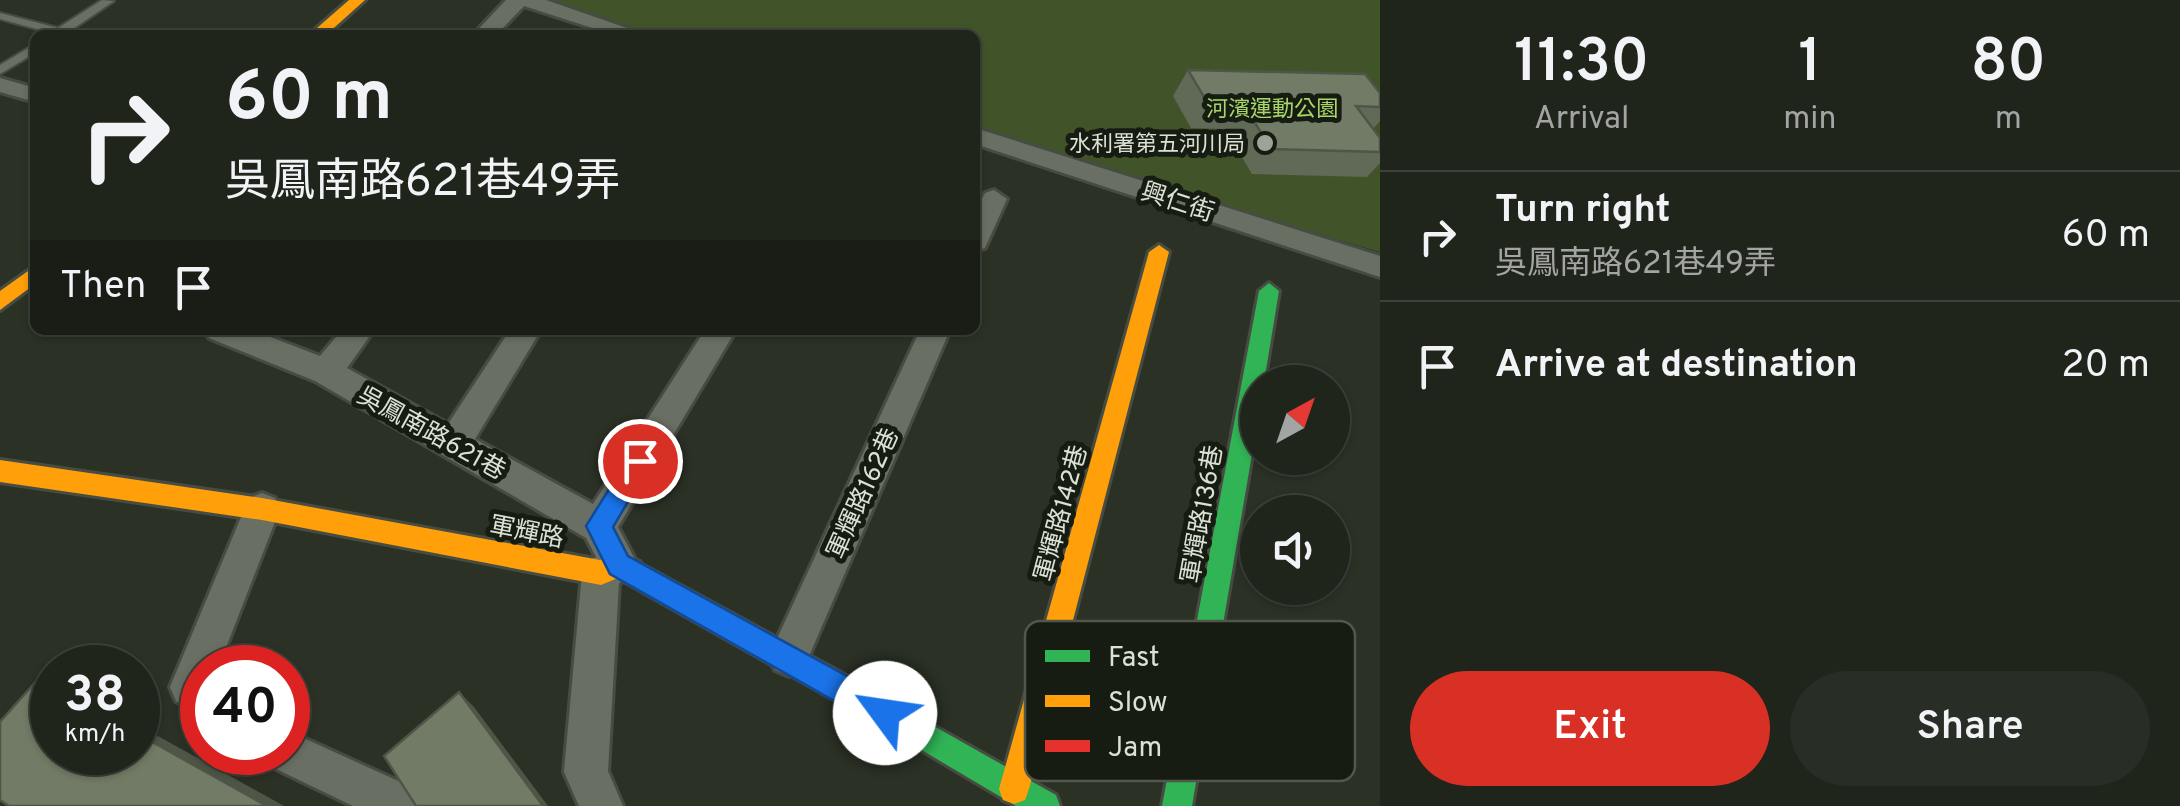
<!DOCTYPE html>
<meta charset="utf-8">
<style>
body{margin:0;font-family:Overpass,"Noto Sans TC",sans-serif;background:#282d25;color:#f1f3f6;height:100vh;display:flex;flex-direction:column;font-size:38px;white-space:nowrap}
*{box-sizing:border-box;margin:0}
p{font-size:32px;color:#a2a5a3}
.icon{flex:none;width:55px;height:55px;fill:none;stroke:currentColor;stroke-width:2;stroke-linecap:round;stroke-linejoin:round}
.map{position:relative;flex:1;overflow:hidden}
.details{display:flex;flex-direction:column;background:#20251c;width:800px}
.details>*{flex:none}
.hud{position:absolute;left:30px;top:30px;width:950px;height:305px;border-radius:15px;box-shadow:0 2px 8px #0004,0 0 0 2px #3d423b;background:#20251c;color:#f1f3f6;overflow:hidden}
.needle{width:65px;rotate:40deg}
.buttons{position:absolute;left:1240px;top:365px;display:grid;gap:20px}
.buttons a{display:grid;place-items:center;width:110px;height:110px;border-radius:50%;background:#20251c;box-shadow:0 2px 8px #0004,0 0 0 2px #3d423b;font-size:50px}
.speed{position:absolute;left:30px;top:645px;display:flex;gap:20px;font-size:50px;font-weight:700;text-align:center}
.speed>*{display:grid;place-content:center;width:130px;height:130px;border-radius:50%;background:#20251c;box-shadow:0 2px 8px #0004,0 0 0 2px #3d423b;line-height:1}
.speed small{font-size:25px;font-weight:400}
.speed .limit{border:15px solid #d22;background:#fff;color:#111}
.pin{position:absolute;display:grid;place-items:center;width:85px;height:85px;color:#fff;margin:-42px;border:5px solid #fff;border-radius:50%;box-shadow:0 2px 10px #0007}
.me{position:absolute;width:110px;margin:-55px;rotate:301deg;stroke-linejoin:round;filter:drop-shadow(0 0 8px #0008)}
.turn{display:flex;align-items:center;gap:35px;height:210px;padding:0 30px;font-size:45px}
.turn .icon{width:130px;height:130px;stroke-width:2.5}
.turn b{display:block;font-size:70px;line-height:85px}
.then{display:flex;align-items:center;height:95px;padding:0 30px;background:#0003;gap:20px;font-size:38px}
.eta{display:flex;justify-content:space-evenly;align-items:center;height:170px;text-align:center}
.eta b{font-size:60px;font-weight:600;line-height:70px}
.button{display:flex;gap:20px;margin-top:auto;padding:20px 30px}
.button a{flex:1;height:115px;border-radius:60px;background:#d93025;color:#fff;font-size:40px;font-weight:600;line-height:115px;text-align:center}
.button a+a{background:#282d25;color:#f1f3f6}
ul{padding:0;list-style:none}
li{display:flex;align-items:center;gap:30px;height:130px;padding:0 30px;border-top:2px solid #3d423b}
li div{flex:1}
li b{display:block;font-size:38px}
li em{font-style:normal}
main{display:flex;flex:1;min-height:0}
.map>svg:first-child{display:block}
.green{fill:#415429}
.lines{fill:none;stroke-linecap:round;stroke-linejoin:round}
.lane-casing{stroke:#474c42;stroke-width:4}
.street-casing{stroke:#474c42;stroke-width:6}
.fast-casing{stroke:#474c42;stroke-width:6}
.slow-casing{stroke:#474c42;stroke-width:6}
.jam-casing{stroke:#474c42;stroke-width:6}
.lane{fill:#6a6f64;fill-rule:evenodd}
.street{fill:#6a6f64;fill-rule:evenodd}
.fast{fill:#30b455;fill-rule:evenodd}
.slow{fill:#ff9f0a;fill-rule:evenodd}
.jam{fill:#e5322d;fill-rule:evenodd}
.wall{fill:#616a57}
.shaded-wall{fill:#4f5647}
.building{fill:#717b65;stroke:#4f5647;stroke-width:2.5}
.route{fill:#1a73e8;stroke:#114b97;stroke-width:2.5}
.poi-dot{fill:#9da497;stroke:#171c12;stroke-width:4}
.labels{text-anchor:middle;stroke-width:10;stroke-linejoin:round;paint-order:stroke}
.far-park-label{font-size:22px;fill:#a8d66b;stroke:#171c12}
.far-poi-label{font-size:22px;fill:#dbe2d4;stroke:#171c12;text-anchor:end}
.street-label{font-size:25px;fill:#dbe2d4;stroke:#171c12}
.key{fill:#171c12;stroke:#52574c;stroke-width:2.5}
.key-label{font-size:28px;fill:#dbe2d4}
</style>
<main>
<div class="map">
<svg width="1380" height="806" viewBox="0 0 1380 806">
<rect width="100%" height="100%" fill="#2b3125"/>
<path class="green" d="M531 0H1380V252L975 132V35H649Z"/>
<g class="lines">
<g class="lane-casing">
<path id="lane" d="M102 0 114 1 70 31 78 35H49L51 33 0 19V13L58 28Z
M35 44V53L0 74V65Z"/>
</g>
<g class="street-casing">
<path id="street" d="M506 0H546L647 35H614L524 6 496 35H473Z
M0 78 35 88V102L0 92Z
M975 128 1380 256V277L975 144Z
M994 190 1007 199 985 248 975 251V211L985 193Z
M205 330H252L320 356 342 330H374L347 368 448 424 510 330H541L475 439 593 504 705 330H736L618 527 638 565 632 578 619 583 608 771 623 806H579L564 772 582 573 588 560 596 557 586 538 315 381 209 338Z
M920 330H950L803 670 789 676 775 670 769 656Z
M262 493 275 498 280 509 218 668H202V717L176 701 170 687 249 498Z
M288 731 418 790 424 806H353L272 767 266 752H288Z"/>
</g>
<g class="fast-casing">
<path id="fast" d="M1269 283 1279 291 1264 382H1258V419L1192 806H1162L1259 291Z
M886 699 1056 795 1060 806H1016L876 723 872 713 876 703Z"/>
</g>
<g class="slow-casing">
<path id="slow" d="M349 0H365L326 35H309Z
M1159 245 1169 252 1029 789 1025 800 1014 804 1003 800 999 789 1149 252Z
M35 266V284L0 310V291Z
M0 460 262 498 600 560 619 553 640 562 644 571 640 580 631 583 618 578 601 585 262 520 0 482Z"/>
</g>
<g class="jam-casing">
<path id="jam" d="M631 559 896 703 900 713 896 723 886 727 876 723 622 580 618 571 622 562Z"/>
</g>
<use href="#lane" class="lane"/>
<use href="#street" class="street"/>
<use href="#fast" class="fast"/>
<use href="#slow" class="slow"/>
<use href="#jam" class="jam"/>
</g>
<path class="wall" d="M1188 70 1380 93V121L1373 129 1380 138V163L1367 177 1252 174 1225 129 1191 128 1173 96Z"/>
<path class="shaded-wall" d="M459 692 474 707 548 806H543Z
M138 725 284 806H267L138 734Z"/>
<path class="building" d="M1188 70 1365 74 1380 93V107L1356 106 1380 138V152L1271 149 1243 103 1207 102Z
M39 678 52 686V752H138V734L267 806H9L0 800V722Z
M459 692 543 806H416L384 756Z"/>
<path class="route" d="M640 451 652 461 613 527 628 556 896 703 900 713 896 724 885 728 875 724 610 574 586 526 631 454Z"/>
<circle class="poi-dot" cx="1265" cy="143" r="10"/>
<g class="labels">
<g class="far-park-label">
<text x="1272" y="116">河濱運動公園</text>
</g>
<g class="far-poi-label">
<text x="1245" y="151">水利署第五河川局</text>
</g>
<g class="street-label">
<text transform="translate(1178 201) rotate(18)" y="9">興仁街</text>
<text transform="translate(432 432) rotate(29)" y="9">吳鳳南路621巷</text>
<text transform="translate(862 493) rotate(-66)" y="9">軍輝路162巷</text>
<text transform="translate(1060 513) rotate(-75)" y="9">軍輝路142巷</text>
<text transform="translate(1201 514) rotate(-80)" y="9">軍輝路136巷</text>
<text transform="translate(527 531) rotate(11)" y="9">軍輝路</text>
</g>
</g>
<rect x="1025" y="621" width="330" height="160" rx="15" class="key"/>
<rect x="1045" y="650" width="45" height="12" fill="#30b455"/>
<rect x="1045" y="695" width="45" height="12" fill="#ff9f0a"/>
<rect x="1045" y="740" width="45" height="12" fill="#e5322d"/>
<g class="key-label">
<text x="1108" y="666">Fast</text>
<text x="1108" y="711">Slow</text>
<text x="1108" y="756">Jam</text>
</g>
</svg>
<div class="buttons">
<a><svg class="needle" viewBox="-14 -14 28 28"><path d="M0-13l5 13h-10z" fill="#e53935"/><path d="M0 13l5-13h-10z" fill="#a2a5a3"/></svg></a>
<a><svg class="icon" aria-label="sound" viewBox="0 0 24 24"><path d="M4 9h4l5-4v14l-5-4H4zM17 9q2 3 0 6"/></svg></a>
</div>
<div class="speed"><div>38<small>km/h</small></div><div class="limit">40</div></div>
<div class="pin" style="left:640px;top:461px;background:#d93025"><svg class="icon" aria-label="arrive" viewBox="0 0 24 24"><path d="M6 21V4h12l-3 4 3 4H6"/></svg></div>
<svg class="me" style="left:885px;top:713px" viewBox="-20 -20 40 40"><circle r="19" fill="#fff"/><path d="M0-13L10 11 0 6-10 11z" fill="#1a73e8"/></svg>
<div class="hud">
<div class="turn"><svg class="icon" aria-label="right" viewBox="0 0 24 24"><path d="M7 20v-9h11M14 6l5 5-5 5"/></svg><div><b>60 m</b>吳鳳南路621巷49弄</div></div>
<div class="then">Then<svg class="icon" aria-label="arrive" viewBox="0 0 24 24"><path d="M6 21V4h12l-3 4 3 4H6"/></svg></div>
</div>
</div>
<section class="details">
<div class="eta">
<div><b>11:30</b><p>Arrival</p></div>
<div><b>1</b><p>min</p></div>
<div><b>80</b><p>m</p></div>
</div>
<ul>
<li><svg class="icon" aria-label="right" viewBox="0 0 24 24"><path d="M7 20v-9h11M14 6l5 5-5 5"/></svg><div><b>Turn right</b><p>吳鳳南路621巷49弄</p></div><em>60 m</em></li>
<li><svg class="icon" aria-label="arrive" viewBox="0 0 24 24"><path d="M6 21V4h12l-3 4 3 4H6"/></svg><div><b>Arrive at destination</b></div><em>20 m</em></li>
</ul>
<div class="button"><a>Exit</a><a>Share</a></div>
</section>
</main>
